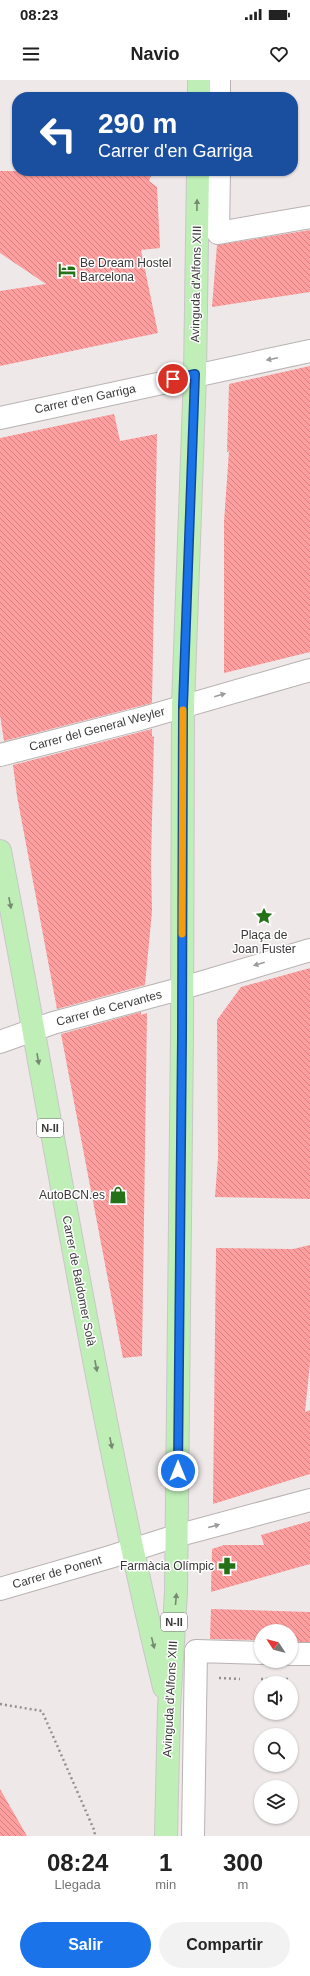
<!DOCTYPE html>
<html lang="es">
<meta charset="utf-8">
<style>
body{margin:0;font-family:Arial,sans-serif;background:#f2f2f2;color:#222;height:100vh;display:flex;flex-direction:column;font-size:15px;white-space:nowrap}
*{box-sizing:border-box;margin:0}
p{font-size:13px;color:#767676}
.icon{flex:none;width:22px;height:22px;fill:none;stroke:currentColor;stroke-width:2;stroke-linecap:round;stroke-linejoin:round}
.map{position:relative;height:1756px;overflow:hidden}
.panel{display:flex;flex-direction:column;background:#fff;flex:1}
.panel>*{flex:none}
.top-card{position:absolute;left:12px;top:12px;width:286px;height:84px;border-radius:16px;box-shadow:0 1px 3px #0004;background:#1a4fa0;color:#fff;overflow:hidden}
.needle{width:26px;rotate:306deg}
.fabs{position:absolute;left:254px;top:1544px;display:grid;gap:8px}
.fabs a{display:grid;place-items:center;width:44px;height:44px;border-radius:50%;background:#fff;box-shadow:0 1px 3px #0004;font-size:20px}
.pin{position:absolute;display:grid;place-items:center;width:34px;height:34px;color:#fff;margin:-17px;border:2px solid #fff;border-radius:50%;box-shadow:0 1px 4px #0007}
.me{position:absolute;width:44px;margin:-22px;rotate:0deg;stroke-linejoin:round;filter:drop-shadow(0 0 3px #0008)}
.turn{display:flex;align-items:center;gap:14px;height:84px;padding:0 20px;font-size:18px}
.turn .icon{width:52px;height:52px;stroke-width:2.5}
.turn b{display:block;font-size:28px;line-height:34px}
.eta{display:flex;justify-content:space-evenly;align-items:center;height:68px;text-align:center}
.eta b{font-size:24px;font-weight:600;line-height:28px}
.cta{display:flex;gap:8px;margin-top:auto;padding:8px 20px}
.cta a{flex:1;height:46px;border-radius:24px;background:#1a73e8;color:#fff;font-size:16px;font-weight:600;line-height:46px;text-align:center}
.cta a+a{background:#f2f2f2;color:#222}
.status{display:flex;justify-content:space-between;align-items:center;height:28px;padding:0 20px;background:#fff;direction:ltr}
.status svg{height:11px;fill:currentColor}
header{display:flex;justify-content:space-between;align-items:center;height:52px;padding:0 20px;background:#fff;font-size:18px;font-weight:600}
.map>svg:first-child{display:block}
.building{fill:url(#building-back-hatch)}
.lines{fill:none;stroke-linecap:round;stroke-linejoin:round}
.street-casing{stroke:#b8b2b1;stroke-width:24}
.primary-casing{stroke:#c8c7c7;stroke-width:24}
.path{stroke:#959090;stroke-width:2.5;stroke-dasharray:2 3;stroke-linecap:butt}
.street{stroke:#fff;stroke-width:22}
.primary{stroke:#bfefb7;stroke-width:22}
.oneway{fill:#768a71}
.oneway2{fill:#9c9b9b}
.route-casing{stroke:#114b97;stroke-width:10}
.route{stroke:#1a73e8;stroke-width:7}
.slow{stroke:#f59e0b;stroke-width:7}
.labels{text-anchor:middle;stroke-width:3;stroke-linejoin:round;paint-order:stroke}
.shield{fill:#fff;stroke:#757373;stroke-width:1}
.shield-label{font-size:11px;font-weight:bold;fill:#3a3737}
.poi-label{font-size:12px;fill:#3a3737;stroke:#fff;text-anchor:end}
.street-label{font-size:12px;fill:#3a3737;stroke:#fff}
</style>
<div class="status"><b>08:23</b><svg viewBox="0 0 49 12"><path d="M0 12V9h3v3zM5 12V6h3v6zM10 12V3h3v9zM15 12V0h3v12zM26 1h20v11H26zM47 4h2v5h-2z"/></svg></div>
<header><svg class="icon" aria-label="menu" viewBox="0 0 24 24"><path d="M4 6h16M4 12h16M4 18h16"/></svg>Navio<svg class="icon" aria-label="heart" viewBox="0 0 24 24"><path d="M12 20l-8-8c-3-5 5-10 8-4 3-6 11-1 8 4z"/></svg></header>
<div class="map">
<svg width="310" height="1756" viewBox="0 0 310 1756">
<defs>
<pattern id="building-back-hatch" width="6" height="6" patternUnits="userSpaceOnUse"><rect width="6" height="6" fill="#fe9e9e"/><path d="M-1 5l2 2M0 0l6 6M5-1l2 2" fill="none" stroke="#cf8282"/></pattern>
</defs>
<rect width="100%" height="100%" fill="#efe8e8"/>
<path class="building" d="M0 91H153L149 101 157 107 160 168 141 170 158 253 0 286V211L46 204 0 173Z
M310 150V212L212 227 217 165Z
M310 286V572L224 593V442L229 371 227 372 229 304Z
M114 334 120 361 157 354 152 623 4 661 0 635V358Z
M152 649V657L154 656 151 783 152 831 145 905 57 929 17 716 13 685Z
M310 888V1119L215 1117 218 1078 217 940 241 907Z
M141 932V935L147 933 142 1276 123 1278 61 954Z
M310 1165V1283L305 1332 310 1330V1394L213 1424 216 1168 293 1169Z
M310 1441V1484L211 1512 212 1469 224 1465H264L261 1455Z
M211 1529 310 1532V1562H291V1551H261V1560L210 1559Z
M0 1709 27 1756H0Z"/>
<g class="lines">
<g class="street-casing">
<path id="street" d="M219 17V0
M219 91 218 153 310 137
M0 338 310 271
M0 675 140 639 310 590
M0 962 53 943 183 908 310 870
M0 1509 110 1477 176 1456 310 1420
M291 1574H310
M193 1756 196 1571 261 1573"/>
</g>
<g class="primary-casing">
<path id="primary" d="M199 17V0
M0 771C54 1050 97 1331 164 1607
M166 1756 169 1628 176 1512 182 955 183 626 195 294 198 91"/>
</g>
<path class="path" d="M219 1598 240 1599
M261 1599H288
M0 1624 42 1631 95 1752 94 1756"/>
<use href="#street" class="street"/>
<use href="#primary" class="primary"/>
</g>
<defs><path id="oneway-solid" d="M-6-.8H1V-3.2L6.5 0L1 3.2V.8H-6Z"/></defs>
<g class="oneway">
<use href="#oneway-solid" transform="translate(197 125) rotate(-89)"/>
<use href="#oneway-solid" transform="translate(10 823) rotate(79)"/>
<use href="#oneway-solid" transform="translate(38 979) rotate(80)"/>
<use href="#oneway-solid" transform="translate(96 1286) rotate(79)"/>
<use href="#oneway-solid" transform="translate(111 1363) rotate(79)"/>
<use href="#oneway-solid" transform="translate(176 1519) rotate(-85)"/>
<use href="#oneway-solid" transform="translate(153 1563) rotate(76)"/>
</g>
<g class="oneway2">
<use href="#oneway-solid" transform="translate(272 279) rotate(168)"/>
<use href="#oneway-solid" transform="translate(220 615) rotate(-16)"/>
<use href="#oneway-solid" transform="translate(259 884) rotate(164)"/>
<use href="#oneway-solid" transform="translate(214 1446) rotate(-15)"/>
</g>
<g class="lines">
<g class="route-casing">
<path id="route" d="M173 299 195 294 183 626 182 956 178 1391"/>
</g>
<use href="#route" class="route"/>
<path class="slow" d="M182 854 183 630"/>
</g>
<defs>
<g id="hotel-bare" transform="scale(1.38)"><path d="M-6-4.5h1.5V1H6V5H4.5V3h-9V5H-6ZM-4 0a1.8 1.8 0 1 1 3.6 0ZM.5 0V-2.5h3Q6-2.5 6 0Z" fill="#247117" stroke="#fff" stroke-width="2.5" paint-order="stroke"/></g>
<g id="sight-bare" transform="scale(1.38)"><path d="M0-6L1.8-2.2L6-1.7L2.9 1.2L3.7 5.4L0 3.3L-3.7 5.4L-2.9 1.2L-6-1.7L-1.8-2.2Z" fill="#247117" stroke="#fff" stroke-width="2.5" paint-order="stroke"/></g>
<g id="shop-bare" transform="scale(1.38)"><path d="M-5-2.5h2.3a2.7 3.5 0 0 1 5.4 0H5L5.5 6h-11ZM-1.5-2.5h3a1.5 2.3 0 0 0-3 0Z" fill="#247117" stroke="#fff" stroke-width="2.5" paint-order="stroke"/></g>
<g id="pharmacy-bare" transform="scale(1.38)"><path d="M-2-6h4v4h4v4h-4v4h-4v-4h-4v-4h4Z" fill="#247117" stroke="#fff" stroke-width="2.5" paint-order="stroke"/></g>
</defs>
<g fill-rule="evenodd">
<use href="#hotel-bare" x="67" y="190"/>
<use href="#sight-bare" x="264" y="836"/>
<use href="#shop-bare" x="118" y="1115"/>
<use href="#pharmacy-bare" x="227" y="1486"/>
</g>
<g class="labels">
<g class="shield">
<rect x="37" y="1039" width="26" height="18" rx="3"/>
<rect x="161" y="1533" width="26" height="18" rx="3"/>
</g>
<g class="shield-label">
<text x="50" y="1052">N-II</text>
<text x="174" y="1546">N-II</text>
</g>
<g class="poi-label">
<text x="80" y="187" text-anchor="start">Be Dream Hostel<tspan x="80" dy="14">Barcelona</tspan></text>
<text x="264" y="859" text-anchor="middle">Plaça de<tspan x="264" dy="14">Joan Fuster</tspan></text>
<text x="105" y="1119">AutoBCN.es</text>
<text x="214" y="1490">Farmàcia Olímpic</text>
</g>
<g class="street-label">
<text transform="translate(196 204) rotate(-89)" y="4">Avinguda d'Alfons XIII</text>
<text transform="translate(85 319) rotate(-12)" y="4">Carrer d'en Garriga</text>
<text transform="translate(97 649) rotate(-15)" y="4">Carrer del General Weyler</text>
<text transform="translate(109 928) rotate(-15)" y="4">Carrer de Cervantes</text>
<text transform="translate(79 1201) rotate(79)" y="4">Carrer de Baldomer Solà</text>
<text transform="translate(57 1492) rotate(-16)" y="4">Carrer de Ponent</text>
<text transform="translate(170 1619) rotate(-87)" y="4">Avinguda d'Alfons XIII</text>
</g>
</g>
</svg>
<div class="fabs">
<a><svg class="needle" viewBox="-14 -14 28 28"><path d="M0-13l5 13h-10z" fill="#e53935"/><path d="M0 13l5-13h-10z" fill="#767676"/></svg></a>
<a><svg class="icon" aria-label="sound" viewBox="0 0 24 24"><path d="M4 9h4l5-4v14l-5-4H4zM17 9q2 3 0 6"/></svg></a>
<a><svg class="icon" aria-label="search" viewBox="0 0 24 24"><circle cx="10" cy="10" r="6"/><path d="M15 15l6 6"/></svg></a>
<a><svg class="icon" aria-label="layers" viewBox="0 0 24 24"><path d="M12 4l9 5-9 5-9-5zM3 14l9 5 9-5"/></svg></a>
</div>
<div class="pin" style="left:173px;top:299px;background:#d93025"><svg class="icon" aria-label="arrive" viewBox="0 0 24 24"><path d="M6 21V4h12l-3 4 3 4H6"/></svg></div>
<svg class="me" style="left:178px;top:1391px" viewBox="-20 -20 40 40"><circle r="17" fill="#1a73e8" stroke="#fff" stroke-width="3"/><path d="M0-11L8 9 0 5-8 9z" fill="#fff"/></svg>
<div class="top-card">
<div class="turn"><svg class="icon" aria-label="left" viewBox="0 0 24 24"><path d="M17 20v-9H6M10 6l-5 5 5 5"/></svg><div><b>290 m</b>Carrer d'en Garriga</div></div>
</div>
</div>
<section class="panel">
<div class="eta">
<div><b>08:24</b><p>Llegada</p></div>
<div><b>1</b><p>min</p></div>
<div><b>300</b><p>m</p></div>
</div>
<div class="cta"><a>Salir</a><a>Compartir</a></div>
</section>
